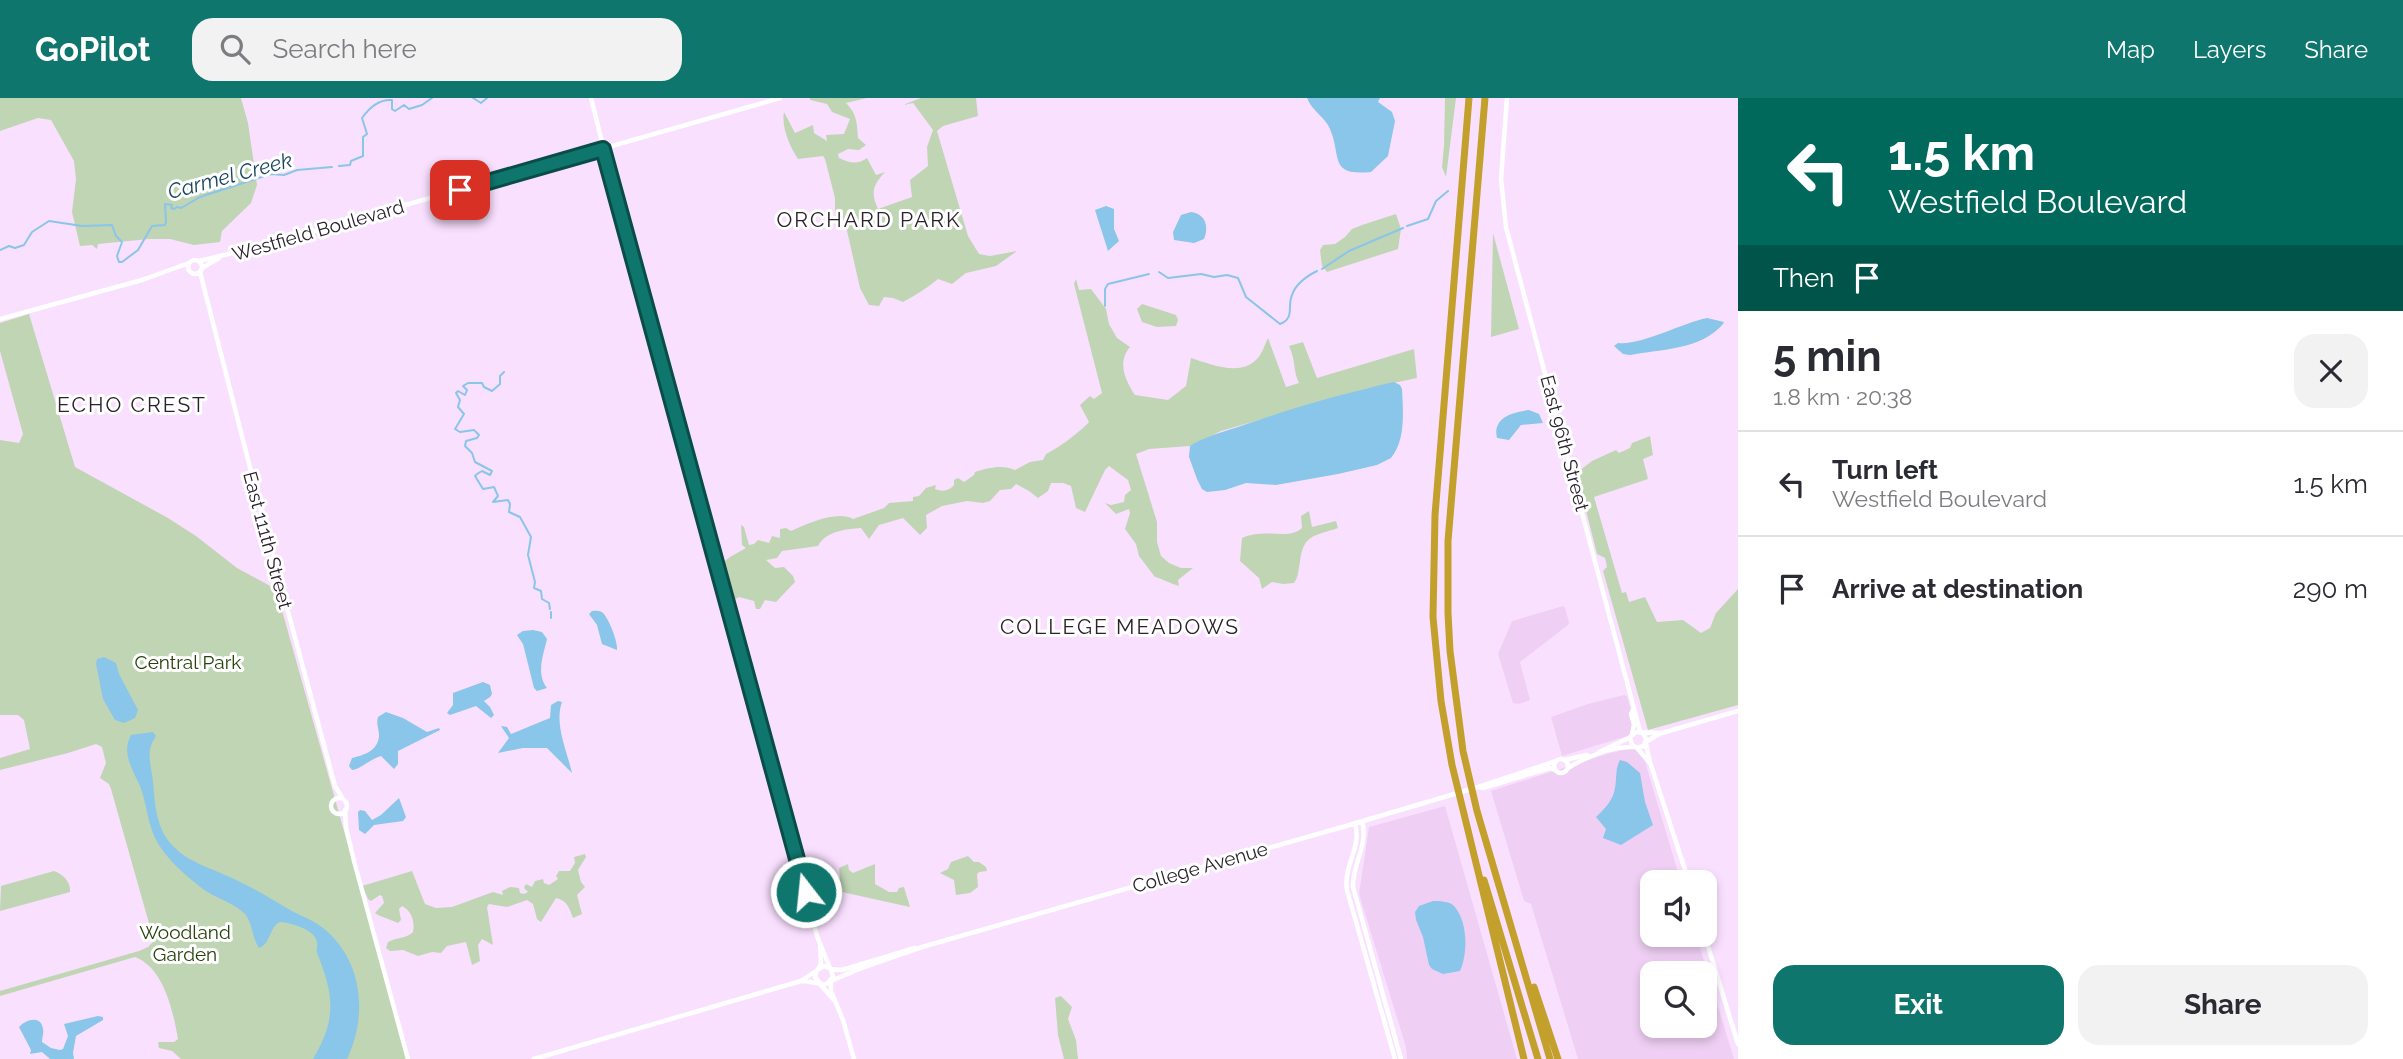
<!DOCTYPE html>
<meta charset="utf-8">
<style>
body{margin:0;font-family:Raleway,sans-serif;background:#f2f2f3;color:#2b2b33;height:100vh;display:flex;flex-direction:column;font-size:26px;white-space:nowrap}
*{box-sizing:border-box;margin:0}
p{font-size:23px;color:#7c7c81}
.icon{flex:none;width:38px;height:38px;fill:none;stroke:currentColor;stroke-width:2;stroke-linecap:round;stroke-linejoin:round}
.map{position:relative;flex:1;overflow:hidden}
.side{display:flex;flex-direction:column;background:#fff;width:665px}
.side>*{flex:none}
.banner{background:#00695c;color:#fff;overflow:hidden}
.tools{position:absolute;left:1640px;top:772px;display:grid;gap:14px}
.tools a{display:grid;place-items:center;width:77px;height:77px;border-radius:14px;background:#fff;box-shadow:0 4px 10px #0003;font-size:35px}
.pin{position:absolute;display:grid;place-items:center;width:60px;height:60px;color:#fff;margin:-30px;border-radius:14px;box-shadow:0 4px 10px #0006}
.me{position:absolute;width:77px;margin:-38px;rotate:344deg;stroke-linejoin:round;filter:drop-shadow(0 0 5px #0008)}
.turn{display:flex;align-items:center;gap:24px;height:147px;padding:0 35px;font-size:32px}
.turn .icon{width:91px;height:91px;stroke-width:2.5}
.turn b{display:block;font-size:49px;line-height:60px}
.then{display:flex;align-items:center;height:66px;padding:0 35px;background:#0003;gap:14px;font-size:26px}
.round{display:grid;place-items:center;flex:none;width:74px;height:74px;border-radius:21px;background:#f2f2f3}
.head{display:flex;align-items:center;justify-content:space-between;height:119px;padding:0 35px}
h1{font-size:42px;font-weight:700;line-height:52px}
.cta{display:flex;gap:14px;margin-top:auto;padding:14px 35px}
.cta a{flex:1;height:80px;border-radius:21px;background:#0f766e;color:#fff;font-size:28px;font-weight:700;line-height:80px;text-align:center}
.cta a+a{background:#f2f2f3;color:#2b2b33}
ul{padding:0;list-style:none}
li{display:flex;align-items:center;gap:21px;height:105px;padding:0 35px;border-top:2px solid #e1e1e2}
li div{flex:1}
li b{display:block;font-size:26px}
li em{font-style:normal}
header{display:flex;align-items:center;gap:42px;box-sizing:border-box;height:98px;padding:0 35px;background:#0f766e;color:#fff}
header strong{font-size:33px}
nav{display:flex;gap:38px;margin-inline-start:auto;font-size:24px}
.search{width:490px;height:63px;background:#f2f2f3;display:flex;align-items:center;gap:18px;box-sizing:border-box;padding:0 24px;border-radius:21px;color:#7c7c81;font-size:26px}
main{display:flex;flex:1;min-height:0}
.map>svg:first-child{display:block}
.built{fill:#efd0f4;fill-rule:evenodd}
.green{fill:#c0d5b4}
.water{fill:#8ac5ea}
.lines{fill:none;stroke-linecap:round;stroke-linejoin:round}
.stream{stroke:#8ac5ea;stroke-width:2}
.tertiary{stroke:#fff;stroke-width:4.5}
.secondary{stroke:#fff;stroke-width:4.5}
.motorway{stroke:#c3a02b;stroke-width:7}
.route-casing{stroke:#0a4d48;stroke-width:18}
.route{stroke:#0f766e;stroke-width:12}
.labels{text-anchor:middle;stroke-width:6;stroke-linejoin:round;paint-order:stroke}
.street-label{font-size:19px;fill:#2b212c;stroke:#fff}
.park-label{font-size:19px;fill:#26430a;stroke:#fff}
.water-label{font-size:21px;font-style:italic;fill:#17455f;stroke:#fff}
.neighbourhood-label{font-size:21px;letter-spacing:2px;fill:#2b212c;stroke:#fff}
</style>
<header>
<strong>GoPilot</strong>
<div class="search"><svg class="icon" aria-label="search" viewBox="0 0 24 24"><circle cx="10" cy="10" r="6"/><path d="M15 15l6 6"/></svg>Search here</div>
<nav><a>Map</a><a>Layers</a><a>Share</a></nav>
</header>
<main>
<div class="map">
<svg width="1738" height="961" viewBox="0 0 1738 961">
<rect width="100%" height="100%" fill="#fae0ff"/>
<path class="built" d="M1563 508 1565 510 1569 524 1568 527 1520 564 1530 602 1519 606 1513 605 1498 556 1512 523Z
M1624 597 1627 598 1636 631 1634 636 1562 658 1551 619 1588 606Z
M1637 649 1641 651 1643 657 1681 784H1652V836L1696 837 1734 961H1578L1531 806 1524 803 1491 693 1610 655ZM1652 875H1704V928H1652Z
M1445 708 1517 961H1407L1406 949 1359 796 1369 729Z"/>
<path class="green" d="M0 0H241L248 25 257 87 251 105 222 133 220 144 194 147 170 141H149L98 146 97 151 92 147 80 148 72 114 76 81 74 63 51 22 38 20 0 33Z
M810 0H867L846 5C857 16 857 25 858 40L866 47 859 52 848 51 838 56 839 60C849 65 858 67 867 60L876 77 885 74C872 88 871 95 878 111L912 99 910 82 928 68 927 49 933 32 913 5 903 7 921 0H976L978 18 943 28 937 33 968 138 979 156 990 158 1017 153 996 168 966 175 952 186 938 181C927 190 916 197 903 204L893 200 884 199 879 208 869 207 860 190 845 124 835 129V100L825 61 823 58 798 61C790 49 781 29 784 14L795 35 813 27 814 35 827 43 826 37 844 36 850 21 832 14 827 6 810 2Z
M1445 0H1456L1446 79 1442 69 1444 48Z
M1396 116 1401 131 1398 151 1327 174 1322 168 1320 152 1323 147 1335 146 1345 139 1352 131 1362 127Z
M1493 135 1519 231 1491 239Z
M1076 181 1079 192 1091 191 1106 211 1109 226 1117 240 1130 249C1117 264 1125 282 1135 297L1168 302 1186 288 1191 260C1210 266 1240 279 1257 261 1262 256 1265 246 1268 240L1286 289 1299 285C1293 274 1296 262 1289 248L1303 244 1317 280 1414 251 1417 280 1365 291 1221 333 1190 348 1149 351 1136 356 1157 424V444L1161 458 1169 465 1181 470H1193L1178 482 1179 488C1172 486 1160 480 1155 479L1139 458 1136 446 1125 431 1130 415 1129 411 1116 416 1105 405 1111 407 1124 404 1125 397 1131 392 1128 382 1109 368 1105 372 1085 414 1076 410 1071 388 1063 385H1051L1048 393 1038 400 1029 393 1016 386 1011 391 1000 392 990 403 983 405 967 403 942 408 926 417 927 430 920 437 903 420 879 427 869 441 861 430C846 431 826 433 818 448L782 453 777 460 766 462 775 470 784 469 793 478 795 484 776 504 765 502 760 511H756L754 503 739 499 734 502 728 497 721 466 730 459 746 450 742 447 741 427 744 429 749 447 754 446 758 442 769 445 772 438 780 440V431L786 430 791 433C807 426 837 412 853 421L884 410 889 405 913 403V399L919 398 926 390 936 387 935 391C943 394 949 393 954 387V382L958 380 964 384 974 377 975 374C987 370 1003 366 1015 372L1030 364 1043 362 1046 356C1057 351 1080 334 1089 324L1080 307 1090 298 1094 301 1102 295 1074 186Z
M1142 206 1176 217 1178 222 1176 228 1157 229 1142 224 1137 211Z
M29 216 75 369 168 420 196 438 237 470 276 491 408 961H181L172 953 159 950 158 944H174L178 941C173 913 164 870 135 859L0 898V893L139 853 148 849 154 843 111 691 109 686 100 680 106 665 102 649 96 646 68 655 0 672V660L30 651 24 622 18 617H0V342L19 345 23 336 0 253V225Z
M1650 338 1653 357 1643 361 1648 381 1594 399 1622 495 1626 494 1629 504 1645 499 1657 524 1683 522 1701 535 1710 530 1716 515 1738 491V607L1648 632 1603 473 1607 469 1605 460 1597 456 1580 389 1579 373 1592 363 1616 352 1619 355 1630 350 1632 345Z
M1309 413 1312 429 1336 423 1338 430C1315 438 1303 436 1300 464 1298 472 1299 478 1294 485L1283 486 1272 484 1262 491 1259 480 1240 463 1242 440C1264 429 1288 443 1302 430L1301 418Z
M585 756 586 759 578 772 581 784 585 789 577 797 582 816 573 820C569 810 568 803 556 800L541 824 537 821 533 806 527 802 507 809 489 806 487 809 493 847 482 841 478 847 480 863 472 867 466 844 447 848 441 855 432 854 418 858 403 852 390 853 386 850 388 844C397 839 406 841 413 834 415 824 412 813 402 808L399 811 401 822 398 825 378 817 375 815 384 805 382 798 380 797 371 803 368 801 362 788 412 773 425 806 436 810 452 809 493 794 503 797 502 793 510 789 519 790 520 795 524 796 528 794 524 790 526 786 532 789 535 783 543 781 544 785 549 787 558 781 556 778 559 773H570L575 765 574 759Z
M968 758 974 764H979L986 769 987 773 979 774 977 776 978 789 970 795 956 797 954 782 940 775 948 771 951 764Z
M848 766 849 772 853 775 875 766V786L889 794H897L899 790 904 789 910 809 810 787 805 776 817 779 840 780 839 770Z
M54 773C63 776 71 784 70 794L0 813 1 788Z
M1061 898 1072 909 1068 921 1076 942 1078 961H1064L1058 937 1055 900Z"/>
<path class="water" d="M1307 0H1380L1378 4 1392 14 1395 23 1388 58 1371 74C1328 78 1342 59 1330 31 1325 19 1312 13 1307 0Z
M1106 108 1114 111V131L1119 143 1108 153 1095 112Z
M1191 114C1206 116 1209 129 1204 141L1194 145 1174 142 1173 134 1181 117Z
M1707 220 1724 224 1723 226C1701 252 1661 251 1630 257L1623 256 1614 248 1618 245C1640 248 1682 225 1707 220Z
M1394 284 1400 287 1402 291C1403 313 1406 342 1391 360L1377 367 1338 376 1276 387 1246 385 1225 392 1207 394 1202 391 1197 381 1189 359 1190 348C1204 339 1219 335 1235 330 1286 312 1340 296 1394 284Z
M1529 312 1539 316 1543 325 1521 327 1509 342 1497 340C1492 319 1514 314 1529 312Z
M592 513C596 513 599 512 603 515 609 521 618 544 617 552L602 546 597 527 589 516Z
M533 532 542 534 547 541C543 558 536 576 547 590L537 593 534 590 523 546 517 537 523 533Z
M104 559 116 565 119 576 138 612 135 620 124 625 115 622 103 601 96 566 97 561Z
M483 584 490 587 492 596 490 599 484 603 490 609 494 617 491 620 476 608 450 617 447 615 453 607V595Z
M558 603 562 604C554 626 567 653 572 675L547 650H523L498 655 509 640 501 628 507 629 511 636C524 631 537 625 550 620L551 607Z
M386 614 403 620 427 634 439 630 440 632 398 653V666L394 671 381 658C370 661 359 672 352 672L349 668 352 660C364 657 378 653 379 638 379 630 376 627 378 619Z
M153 634 156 638C145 654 151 665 153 684 155 706 156 731 173 748 189 765 214 771 234 781 254 790 271 801 290 812 301 818 313 822 323 830 363 862 368 917 347 961H313C337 921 334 897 317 855 316 852 318 848 317 845 316 831 291 825 280 824 269 829 271 846 259 850 252 840 253 826 245 816 235 805 215 800 203 791 184 776 162 758 153 735 147 720 146 703 140 688 133 672 121 655 131 637Z
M1620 662 1627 664 1640 675 1645 704 1653 727 1621 747 1603 740 1606 731 1596 719C1604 711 1613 703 1615 690 1617 680 1615 671 1620 662Z
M399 700 406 719 403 723 374 727 365 736 359 732 358 714 360 712 365 713 372 722 381 717Z
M1433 803C1439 803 1449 803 1454 808 1468 823 1468 856 1460 873L1443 876 1432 871 1429 867 1423 839 1416 822 1415 814 1419 808Z
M98 918 103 919V922L76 938 73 955 74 961H50L42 954 30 956 31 952 19 929C25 922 41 916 43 931 44 935 42 939 42 944L51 950 60 952 63 951 68 938 64 926Z"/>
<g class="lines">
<path class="stream" d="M473 0 481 5 487 0
M339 68 350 67 351 63 363 58V39L367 36 362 20C369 10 378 1 392 2V11L395 13 404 7 409 11 422 7 432 0
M1407 128 1428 121 1436 103 1448 93
M0 152 9 148 15 150 24 147 32 134 49 123 82 128 112 127 116 138 122 144 117 158 119 164H122L138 152 152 128 165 127 166 124 165 106 172 107 171 110 174 111 177 109 181 110 200 99 271 76 284 77 297 72 332 69
M1322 171 1349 153 1403 130
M1159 174 1168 180 1201 176 1214 179 1227 177 1238 180 1246 199 1280 226C1295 220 1287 209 1292 197 1296 185 1307 178 1317 173
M1105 208V191L1108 186 1149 176
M504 274 500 278V286L492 293 484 289 482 285H468L463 288 467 292 465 297 458 293 456 295 460 302 458 309 464 316 455 331 460 334 474 332 479 337 477 340 466 343 465 348 472 355 475 364 492 373 490 377 482 373 477 376 475 378 483 391 494 389 498 398 493 404 508 402 510 406 509 414 520 419 531 439 528 457 535 484 534 490 541 493 542 501 549 505 550 511
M551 520V514"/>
<path class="tertiary" d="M591 0 622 124 788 733 817 838 830 870
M1507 0 1501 81 1506 129 1640 633
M1632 636 1634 627 1631 616 1633 612
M819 870 821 865 820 849
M831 884V893L843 922 854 961
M820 886 833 901"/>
<path class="secondary" d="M188 169a7 7 0 1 1 14 0a7 7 0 1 1-14 0Z
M199 163 262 148 780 0
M202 170 219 160
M200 174 266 432 335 688 343 701
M0 221 142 182 189 165
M1643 635 1646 641 1644 648 1637 650 1632 647 1630 639 1636 634 1662 635 1738 613
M1646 644 1661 635
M1646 646 1650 664 1689 784
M1637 650 1649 664
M1599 654 1629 640
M1554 668a7 7 0 1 1 14 0a7 7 0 1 1-14 0Z
M1564 662 1587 657
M1568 670C1586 659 1612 648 1633 649
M1479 689 1483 690 1550 670 1555 672
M331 708a8 8 0 1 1 16 0a8 8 0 1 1-16 0Z
M345 712 346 729 354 763 408 961
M1362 723C1369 748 1352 765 1353 789L1401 961
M1355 725C1362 751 1343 767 1347 792L1395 961
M1704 835 1738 946
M831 871 842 872 915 850
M801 883 816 873
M831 883 864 869 922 849 1346 728 1478 689 1556 663
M534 961 801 883C812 883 819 887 827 886L833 879 831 871 824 868 817 872 815 879 819 884"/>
<path class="motorway" d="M1469 0 1435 417 1433 519 1441 603 1452 667 1524 961
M1485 0 1448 443V515L1450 553 1463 653 1477 713 1550 961
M1484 782 1538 961
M1534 889 1558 961"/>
</g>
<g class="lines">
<g class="route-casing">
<path id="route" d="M460 92 603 51 806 794"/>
</g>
<use href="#route" class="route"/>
</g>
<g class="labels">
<g class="street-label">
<text transform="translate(318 132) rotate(-16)" y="7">Westfield Boulevard</text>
<text transform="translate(1565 345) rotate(75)" y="7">East 96th Street</text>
<text transform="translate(268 442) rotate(75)" y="7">East 111th Street</text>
<text transform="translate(1200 769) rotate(-16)" y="7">College Avenue</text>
</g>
<g class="park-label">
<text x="188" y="571">Central Park</text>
<text x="185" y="841">Woodland<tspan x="185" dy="22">Garden</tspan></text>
</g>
<g class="water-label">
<text transform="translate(230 78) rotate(-15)" y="7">Carmel Creek</text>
</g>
<g class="neighbourhood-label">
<text x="869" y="129">ORCHARD PARK</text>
<text x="132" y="314">ECHO CREST</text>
<text x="1120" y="536">COLLEGE MEADOWS</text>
</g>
</g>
</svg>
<div class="tools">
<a><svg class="icon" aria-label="sound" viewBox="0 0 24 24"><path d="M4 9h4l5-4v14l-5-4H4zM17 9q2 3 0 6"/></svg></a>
<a><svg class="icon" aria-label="search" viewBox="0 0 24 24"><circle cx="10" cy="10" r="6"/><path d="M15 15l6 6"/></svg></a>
</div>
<div class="pin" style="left:460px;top:92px;background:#d93025"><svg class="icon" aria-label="arrive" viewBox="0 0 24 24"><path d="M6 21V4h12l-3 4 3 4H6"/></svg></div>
<svg class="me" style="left:806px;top:794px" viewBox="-20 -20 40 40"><circle r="17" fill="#0f766e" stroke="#fff" stroke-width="3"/><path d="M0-11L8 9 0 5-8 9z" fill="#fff"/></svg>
</div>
<section class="side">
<div class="banner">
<div class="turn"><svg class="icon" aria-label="left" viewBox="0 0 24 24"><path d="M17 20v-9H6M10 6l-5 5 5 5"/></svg><div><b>1.5 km</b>Westfield Boulevard</div></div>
<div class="then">Then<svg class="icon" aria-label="arrive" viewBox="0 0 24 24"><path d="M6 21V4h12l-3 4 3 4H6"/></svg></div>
</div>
<div class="head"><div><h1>5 min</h1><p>1.8 km · 20:38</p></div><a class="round"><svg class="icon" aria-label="close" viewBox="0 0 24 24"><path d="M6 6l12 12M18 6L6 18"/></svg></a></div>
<ul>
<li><svg class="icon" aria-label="left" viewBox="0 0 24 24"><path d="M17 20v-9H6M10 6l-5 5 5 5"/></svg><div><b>Turn left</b><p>Westfield Boulevard</p></div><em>1.5 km</em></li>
<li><svg class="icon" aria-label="arrive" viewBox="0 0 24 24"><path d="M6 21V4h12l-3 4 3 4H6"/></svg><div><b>Arrive at destination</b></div><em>290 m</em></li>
</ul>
<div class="cta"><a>Exit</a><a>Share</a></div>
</section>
</main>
